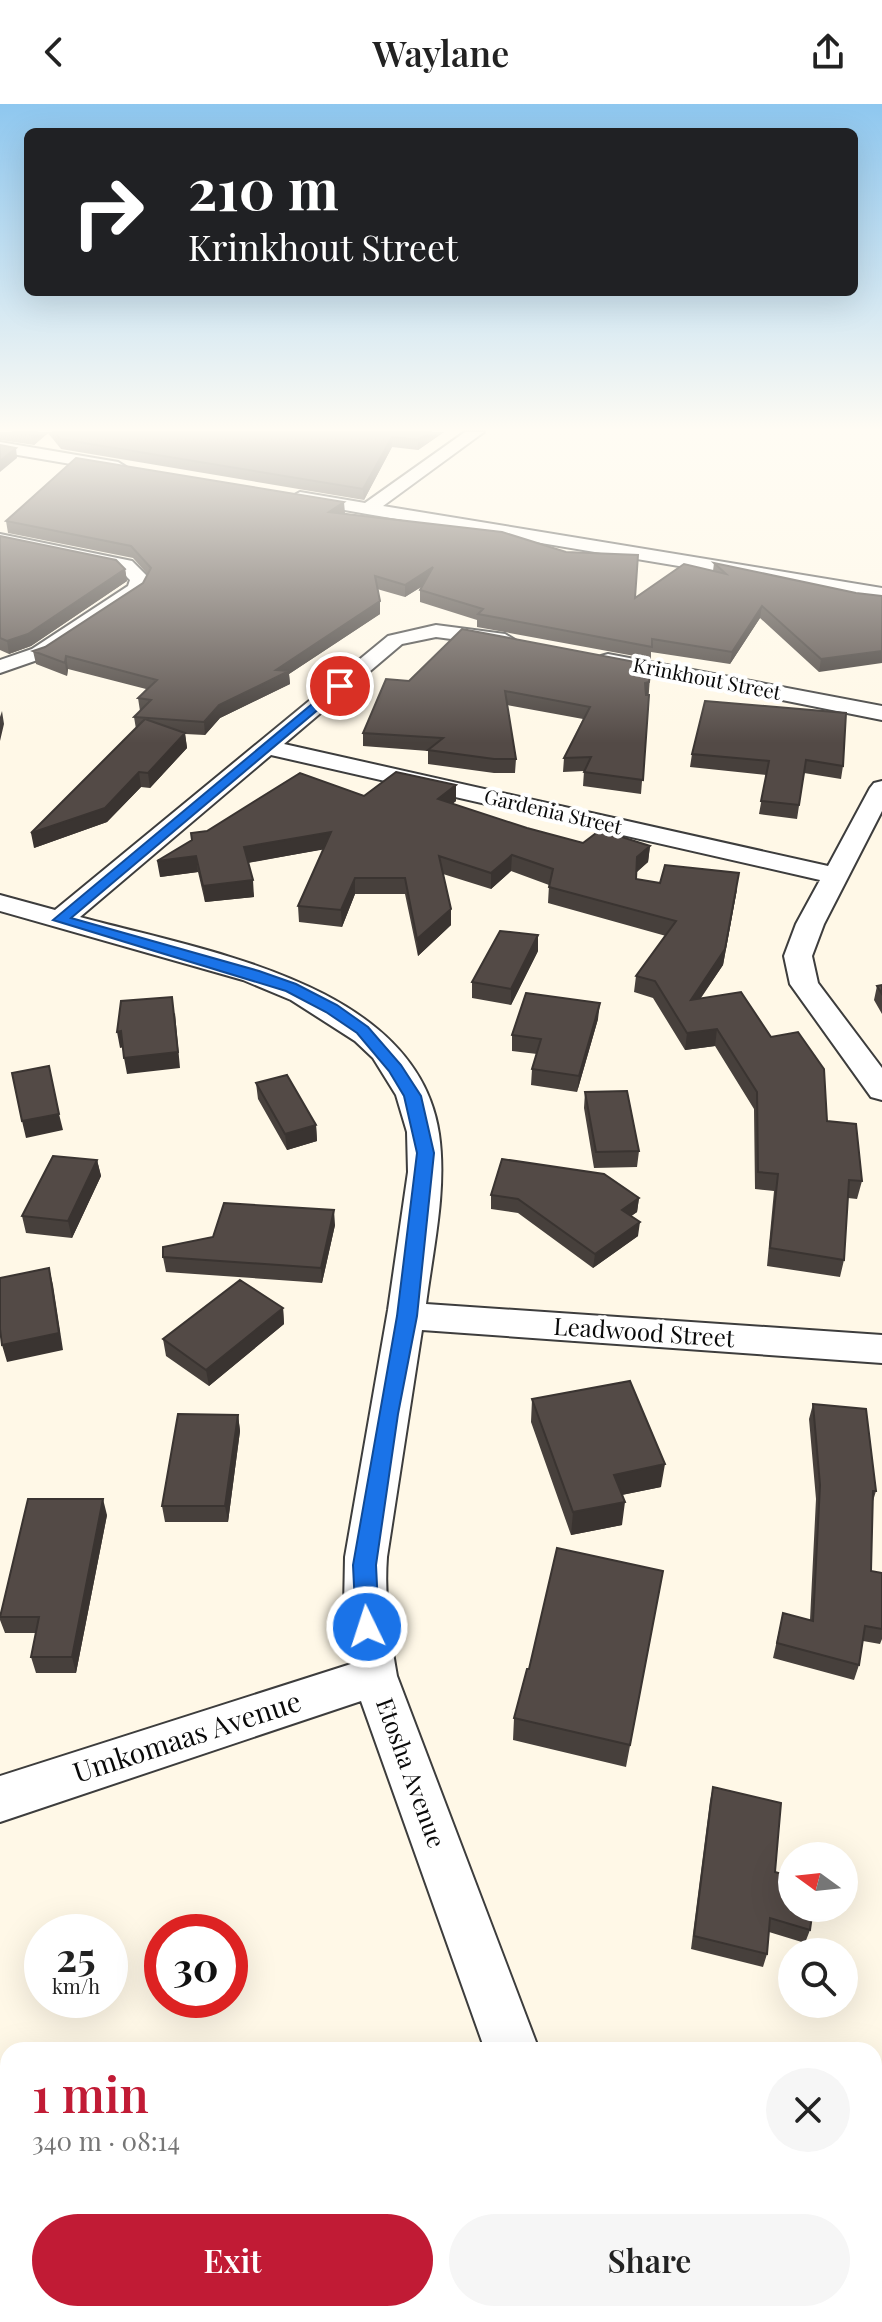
<!DOCTYPE html>
<meta charset="utf-8">
<style>
body{margin:0;font-family:"Playfair Display",serif;background:#f6f6f6;color:#222;height:100vh;display:flex;flex-direction:column;font-size:30px;white-space:nowrap}
*{box-sizing:border-box;margin:0}
p{font-size:26px;color:#767676}
.icon{flex:none;width:44px;height:44px;fill:none;stroke:currentColor;stroke-width:2;stroke-linecap:round;stroke-linejoin:round}
.map{position:relative;flex:1;overflow:hidden}
.panel{position:absolute;left:0px;top:1938px;width:882px;height:280px;display:flex;flex-direction:column;background:#fff;border-radius:24px 24px 0 0;box-shadow:0 8px 32px #0002}
.panel>*{flex:none}
.banner{position:absolute;left:24px;top:24px;width:834px;height:168px;border-radius:12px;box-shadow:0 8px 32px #0002;background:#202124;color:#fff;overflow:hidden}
.needle{width:52px;rotate:285deg}
.buttons{position:absolute;left:778px;top:1738px;display:grid;gap:16px}
.buttons a{display:grid;place-items:center;width:80px;height:80px;border-radius:50%;background:#fff;box-shadow:0 8px 32px #0002;font-size:40px}
.speed{position:absolute;left:24px;top:1810px;display:flex;gap:16px;font-size:40px;font-weight:700;text-align:center}
.speed>*{display:grid;place-content:center;width:104px;height:104px;border-radius:50%;background:#fff;box-shadow:0 8px 32px #0002;line-height:1}
.speed small{font-size:20px;font-weight:400}
.speed .limit{border:12px solid #d22;background:#fff;color:#111}
.pin{position:absolute;display:grid;place-items:center;width:68px;height:68px;color:#fff;margin:-34px;border:4px solid #fff;border-radius:50%;box-shadow:0 2px 8px #0007}
.me{position:absolute;width:88px;margin:-44px;rotate:356deg;stroke-linejoin:round;filter:drop-shadow(0 0 6px #0008)}
.turn{display:flex;align-items:center;gap:28px;height:168px;padding:0 32px;font-size:36px}
.turn .icon{width:104px;height:104px;stroke-width:2.5}
.turn b{display:block;font-size:56px;line-height:68px}
.round{display:grid;place-items:center;flex:none;width:84px;height:84px;border-radius:42px;background:#f6f6f6}
.headline{display:flex;align-items:center;justify-content:space-between;height:136px;padding:0 32px}
h1{font-size:48px;font-weight:600;line-height:60px;color:#c11b35}
.button{display:flex;gap:16px;margin-top:auto;padding:16px 32px}
.button a{flex:1;height:92px;border-radius:48px;background:#c11b35;color:#fff;font-size:32px;font-weight:600;line-height:92px;text-align:center}
.button a+a{background:#f6f6f6;color:#222}
header{display:flex;justify-content:space-between;align-items:center;height:104px;padding:0 32px;background:#fff;font-size:36px;font-weight:600}
.map>svg:first-child{display:block}
.lines{fill:none;stroke-linecap:round;stroke-linejoin:round}
.minor-casing{stroke:#3d3d3d;stroke-width:4}
.minor{fill:#fff;fill-rule:evenodd}
.wall{fill:#47403c}
.shaded-wall{fill:#3a3431}
.building{fill:#534a46;stroke:#3a3431;stroke-width:2}
.route{fill:#1a73e8;stroke:#114b97;stroke-width:2}
.labels{text-anchor:middle;stroke-width:8;stroke-linejoin:round;paint-order:stroke}
.far-street-label{font-size:20px;fill:#0a0a0a;stroke:#fff}
.street-label{font-size:24px;fill:#0a0a0a;stroke:#fff}
.near-street-label{font-size:28px;fill:#0a0a0a;stroke:#fff}
</style>
<header><svg class="icon" aria-label="back" viewBox="0 0 24 24"><path d="M15 5l-7 7 7 7"/></svg>Waylane<svg class="icon" aria-label="share" viewBox="0 0 24 24"><path d="M12 15V3M7 8l5-5 5 5M5 13v7h14v-7"/></svg></header>
<div class="map">
<svg width="882" height="2218" viewBox="0 0 882 2218">
<rect width="100%" height="100%" fill="#fff8e7"/>
<g class="lines">
<g class="minor-casing">
<path id="minor" d="M465 328H484L383 402 882 484V496L367 410 300 398 291 393 300 388 365 399Z
M0 338 118 358 126 363 118 368 0 348Z
M0 430 132 457 150 475 143 489 46 553 0 569V556L32 545 128 482 130 476 119 465 0 440Z
M436 521 505 530 515 536 505 542 436 533 402 540 284 640 828 762 870 684 874 679 882 677V707L824 820 812 852 818 879 882 964V996L871 993 790 880 784 852 796 820 820 776 271 651 80 813C199 846 417 878 439 1030 447 1086 433 1145 426 1200L882 1231V1259L422 1226 387 1453C384 1494 390 1532 397 1572L539 1946H485L361 1597 0 1718V1672L351 1560 344 1504 345 1453 388 1206 408 1068 407 1028 396 991 373 954 355 937 291 896 243 876 0 807V791L55 806 388 532Z
M608 550 882 602V616L601 560 597 556 601 552Z
M581 2210H641L644 2218H584Z"/>
</g>
<use href="#minor" class="minor"/>
</g>
<path class="wall" d="M0 328H444L418 346 392 343 364 396 61 345 48 329 34 341 0 336Z
M345 409 344 410 635 494 713 467 714 459 856 489 819 568 760 514 730 560 651 548V555L477 523V516L420 498V486L423 482 405 493 377 485 380 510 289 570 290 580 220 614 205 631 185 630 187 644 150 684 141 683 107 718 34 744 136 625 134 613 140 607 138 594 146 585 68 565 67 572 36 560 33 547 45 543 143 479 148 471 133 454 8 429 6 417Z
M0 432 125 465 127 477 31 542 9 550 0 546Z
M651 561 641 690 583 682 584 667 563 668 564 654 583 615 507 601 516 655 515 669H494L428 660V647L363 642V629L409 577Z
M705 597 843 662 841 675 804 669 797 715 759 710 766 671 690 663 692 650Z
M456 681V697L452 700 527 724 583 739 650 742 648 758 636 768V775L660 779 737 785 723 861 701 894 827 1017 862 1077 857 1095 848 1094 844 1156 840 1173 767 1162 774 1087 755 1085 754 1005 715 942 685 946 653 894 634 888 636 872 666 832 548 799 549 781 511 767 491 785 443 770 451 805V821L418 852 405 790H355L342 823 299 818 298 802 324 745 248 759 254 793 205 798 198 768 160 773 192 736 191 729 207 727 364 692Z
M538 847 511 901 472 894V878Z
M882 881V910L874 896 877 882Z
M598 915 577 988 531 981 532 965 537 950 512 947V931Z
M256 979 316 1021 317 1037 287 1046 258 995Z
M585 988 639 1047 637 1063 594 1064 584 1004Z
M97 1056 101 1072 72 1134 26 1129 22 1112Z
M491 1091 639 1094 637 1108 631 1112 638 1132 593 1164 518 1109 491 1105Z
M335 1121 322 1179 166 1168 163 1153Z
M283 1204 284 1220 209 1282 166 1252 163 1235Z
M532 1295 661 1383 622 1391V1421L571 1431 531 1318Z
M813 1300 876 1387 873 1397 871 1467 882 1469V1535L880 1540 863 1537 859 1561 854 1576 773 1554 783 1509 810 1516 816 1395 809 1315Z
M238 1311 240 1327 228 1418H165L162 1402Z
M107 1411 76 1569H36L31 1553 36 1529H5L0 1516V1509Z
M663 1467 626 1663 513 1636 514 1614 529 1565Z
M713 1683 775 1768 810 1826 805 1839 769 1828 767 1850 763 1863 691 1845 710 1697Z"/>
<path class="shaded-wall" d="M36 328H47L48 329 34 341 32 331Z
M429 328H444L418 346V336Z
M392 333V343L364 396 363 385Z
M16 344 17 354 0 368V357Z
M344 398 345 409 330 419 329 408Z
M433 463V475L405 493V481Z
M125 465 127 477 31 542 9 550 7 537Z
M380 497V510L289 570 290 580 220 614 205 631 204 618 219 601 276 566Z
M762 502 760 514 730 560 732 548Z
M882 547V559L819 568 821 555Z
M66 552 68 565 67 572 65 559Z
M649 578 648 591 644 592 645 579Z
M2 607 4 620 0 637V613Z
M185 629 187 644 150 684 148 669Z
M139 668 141 683 107 718 34 744 31 729Z
M456 681V697L438 711V695Z
M331 728 332 744 246 759 244 743Z
M650 742 648 758 636 769 637 753Z
M512 751 511 767 491 785V769Z
M196 752 198 768 160 773 157 757Z
M355 774V790L342 823 341 806Z
M253 776 254 793 205 798 203 782Z
M737 785 723 861 688 912 691 896Z
M451 805V821L418 852 417 835Z
M538 831V847L511 901V885Z
M600 899 598 915 577 988 579 972Z
M175 909 180 964 127 970 124 954Z
M717 925 715 942 685 946 687 929Z
M121 927 124 943 120 944 117 928Z
M59 1010 63 1026 26 1034 22 1017Z
M316 1021 317 1037 287 1046 285 1030Z
M97 1056 101 1072 72 1134 68 1117Z
M639 1094 637 1108 620 1120 622 1106Z
M334 1106 335 1121 322 1179 321 1164Z
M640 1118 638 1132 593 1164 595 1150Z
M49 1164 53 1181 63 1246 7 1258 2 1241Z
M283 1204 284 1220 209 1282 206 1266Z
M238 1311 240 1327 228 1418 225 1402Z
M665 1360 661 1383 611 1393 614 1371Z
M103 1395 107 1411 76 1569 72 1553Z
M625 1398 622 1421 571 1431 573 1408Z"/>
<path class="building" d="M12 328H36L32 331Z
M54 328H429L418 336 392 333 363 385 60 335Z
M0 341 16 344 0 357Z
M76 354 344 398 329 408 502 428 566 448 638 451 635 494 684 460 726 470 714 459 856 489 882 492V547L821 555 762 502 732 548 652 535V543L478 510 483 505 420 486 433 463 405 481 375 472 380 497 276 566 289 567 219 601 204 618 134 613 151 596 138 594 157 576 66 552 65 559 33 547 45 543 143 479 151 464 131 442 6 417Z
M0 432 116 456 125 465 28 530 7 537 0 534Z
M462 525 651 561 649 578 645 579 646 591H649L643 676 584 668 591 653 564 654 590 603 505 587 516 655H494L428 646 443 634 363 629 386 575 409 577Z
M705 597 846 609 843 662 806 656 799 701 761 697 769 657 692 650Z
M145 615 185 629 148 669 139 668 105 704 31 729Z
M396 668 456 681 438 695 527 724 583 739 600 726 650 742 637 753 636 775 660 779 665 761 739 769 725 845 691 896 741 888 771 933 798 928 824 965 827 1017 856 1020 862 1077 849 1076 844 1156 770 1144 778 1070 758 1068 757 988 717 925 687 929 655 877 636 872 676 817 549 783 553 765 512 751 491 769 439 752 451 805 417 835 405 774H355L341 806 298 802 331 728 244 743 253 776 203 782 196 752 157 757 192 736 191 729 207 727 300 669 364 692Z
M500 827 538 831 511 885 472 878Z
M882 881V890L877 882Z
M526 889 600 899 579 972 532 965 541 935 512 931Z
M172 893 178 948 124 954 121 927 117 928 121 897Z
M49 962 59 1010 22 1017 12 969Z
M287 971 316 1021 285 1030 256 979Z
M627 987 639 1047 596 1048 585 988Z
M53 1052 97 1056 68 1117 22 1112Z
M502 1055 604 1070 639 1094 622 1106 640 1118 595 1150 518 1095 491 1091Z
M224 1099 334 1106 321 1164 163 1153V1143L213 1133Z
M49 1164 59 1229 2 1241 0 1225V1174Z
M240 1176 283 1204 206 1266 163 1235Z
M630 1277 665 1360 614 1371 625 1398 573 1408 532 1295Z
M813 1300 866 1305 876 1387H873L871 1467 882 1469V1525L865 1522 859 1561 777 1539 783 1509 813 1517 820 1381Z
M178 1310 238 1311 225 1402H162Z
M28 1395H103L72 1553H31L39 1513H0Z
M557 1444 663 1467 630 1641 514 1614 527 1565H529Z
M713 1683 781 1699 775 1768 792 1773V1804H813L810 1826 770 1814 767 1850 694 1832Z"/>
<linearGradient id="sky" x2="0" y2="1"><stop stop-color="#8ec7ef"/><stop offset="0.51" stop-color="#fffcf4"/><stop offset="1" stop-color="#fffcf4" stop-opacity="0"/></linearGradient>
<rect width="882" height="639" fill="url(#sky)"/>
<path class="route" d="M336 580 346 582 71 814 259 867 296 880 337 901 368 923 401 961 421 992 434 1049 417 1212 398 1310 376 1461 379 1523 376 1530 367 1533 359 1530 356 1523 353 1461 397 1212 417 1049 404 992 389 967 357 929 326 908 286 887 53 816Z"/>
<g class="labels">
<g class="far-street-label">
<text transform="translate(707 575) rotate(11)" y="7">Krinkhout Street</text>
<text transform="translate(553 708) rotate(13)" y="7">Gardenia Street</text>
</g>
<g class="street-label">
<text transform="translate(644 1229) rotate(4)" y="8">Leadwood Street</text>
<text transform="translate(410 1669) rotate(70)" y="8">Etosha Avenue</text>
</g>
<g class="near-street-label">
<text transform="translate(187 1633) rotate(-18)" y="10">Umkomaas Avenue</text>
</g>
</g>
</svg>
<div class="buttons">
<a><svg class="needle" viewBox="-14 -14 28 28"><path d="M0-13l5 13h-10z" fill="#e53935"/><path d="M0 13l5-13h-10z" fill="#767676"/></svg></a>
<a><svg class="icon" aria-label="search" viewBox="0 0 24 24"><circle cx="10" cy="10" r="6"/><path d="M15 15l6 6"/></svg></a>
</div>
<div class="speed"><div>25<small>km/h</small></div><div class="limit">30</div></div>
<div class="pin" style="left:340px;top:582px;background:#d93025"><svg class="icon" aria-label="arrive" viewBox="0 0 24 24"><path d="M6 21V4h12l-3 4 3 4H6"/></svg></div>
<svg class="me" style="left:367px;top:1523px" viewBox="-20 -20 40 40"><circle r="17" fill="#1a73e8" stroke="#fff" stroke-width="3"/><path d="M0-11L8 9 0 5-8 9z" fill="#fff"/></svg>
<div class="banner">
<div class="turn"><svg class="icon" aria-label="right" viewBox="0 0 24 24"><path d="M7 20v-9h11M14 6l5 5-5 5"/></svg><div><b>210 m</b>Krinkhout Street</div></div>
</div>
<section class="panel">
<div class="headline"><div><h1>1 min</h1><p>340 m · 08:14</p></div><a class="round"><svg class="icon" aria-label="close" viewBox="0 0 24 24"><path d="M6 6l12 12M18 6L6 18"/></svg></a></div>
<div class="button"><a>Exit</a><a>Share</a></div>
</section>
</div>
